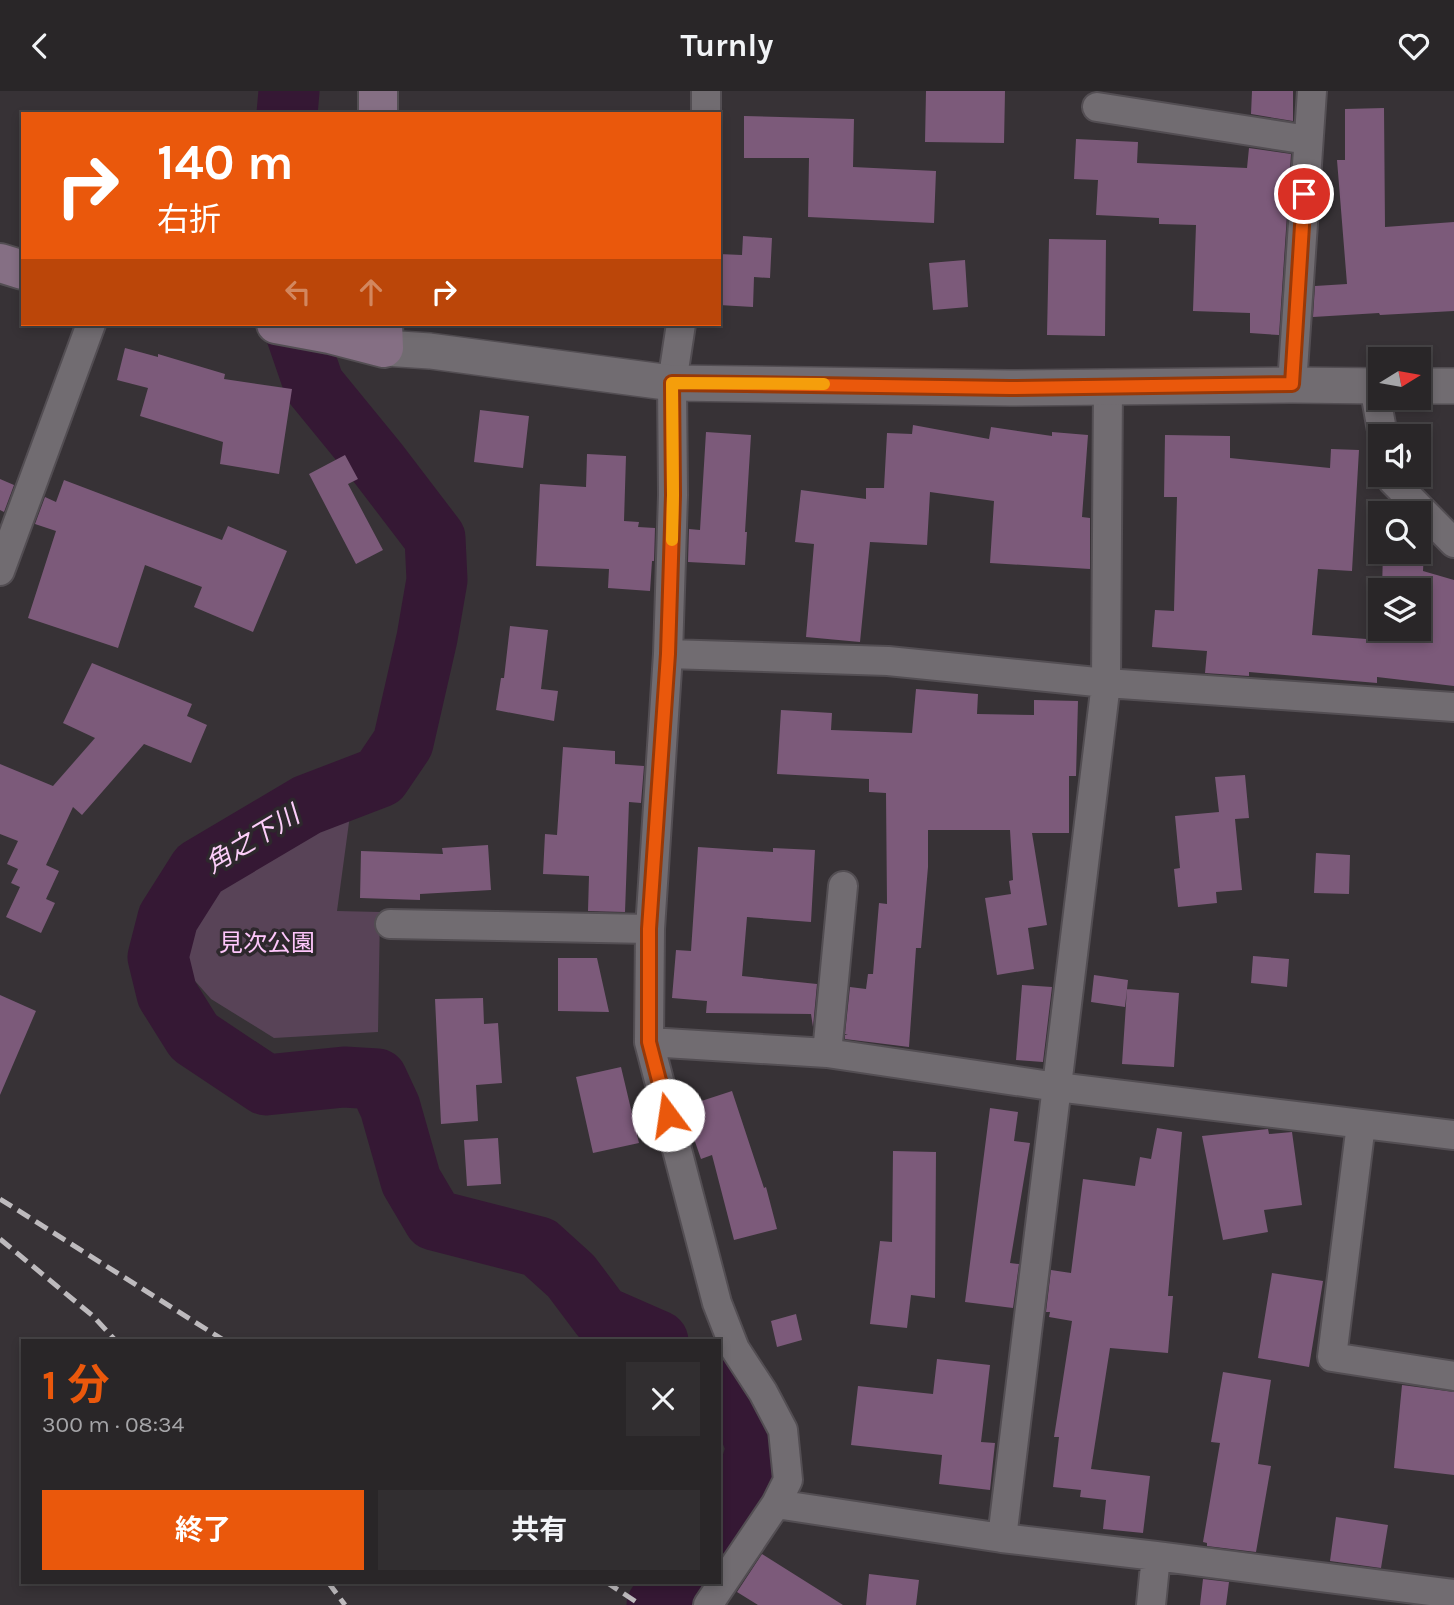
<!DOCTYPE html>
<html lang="ja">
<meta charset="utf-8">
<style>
body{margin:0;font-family:Karla,"Noto Sans JP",sans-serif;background:#312e30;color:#f1f3f6;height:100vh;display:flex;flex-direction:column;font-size:26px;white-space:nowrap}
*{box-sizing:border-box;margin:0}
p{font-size:23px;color:#a5a5a8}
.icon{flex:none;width:38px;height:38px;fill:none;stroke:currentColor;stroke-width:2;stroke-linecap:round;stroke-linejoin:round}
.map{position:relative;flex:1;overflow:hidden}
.drawer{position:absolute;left:21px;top:1248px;width:700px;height:245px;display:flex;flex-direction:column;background:#292628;border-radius:0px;box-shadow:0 4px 10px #0003,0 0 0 2px #454345}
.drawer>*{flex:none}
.guide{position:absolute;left:21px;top:21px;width:700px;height:214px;border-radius:0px;box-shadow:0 4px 10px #0003,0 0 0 2px #454345;background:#ea580c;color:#fff;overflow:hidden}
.needle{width:46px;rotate:79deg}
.tools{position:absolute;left:1368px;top:256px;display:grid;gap:14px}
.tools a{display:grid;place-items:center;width:63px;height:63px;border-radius:0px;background:#292628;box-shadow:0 4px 10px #0003,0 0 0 2px #454345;font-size:35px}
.pin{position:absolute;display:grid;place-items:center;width:60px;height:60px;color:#fff;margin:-30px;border:4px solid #fff;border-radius:50%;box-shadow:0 2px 7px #0007}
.me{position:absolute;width:77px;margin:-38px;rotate:346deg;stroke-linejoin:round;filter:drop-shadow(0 0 5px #0008)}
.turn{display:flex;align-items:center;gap:24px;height:147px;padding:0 21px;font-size:32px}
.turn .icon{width:91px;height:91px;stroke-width:2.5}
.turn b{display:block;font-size:49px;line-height:60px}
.lanes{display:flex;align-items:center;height:66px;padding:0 21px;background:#0003;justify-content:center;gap:35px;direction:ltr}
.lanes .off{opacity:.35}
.round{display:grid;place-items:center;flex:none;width:74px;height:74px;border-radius:0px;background:#312e30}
.head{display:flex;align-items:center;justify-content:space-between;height:119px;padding:0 21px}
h1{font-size:42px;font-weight:700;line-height:52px;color:#ea580c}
.primary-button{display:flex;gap:14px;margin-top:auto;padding:14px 21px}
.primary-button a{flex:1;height:80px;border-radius:0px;background:#ea580c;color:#fff;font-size:28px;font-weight:700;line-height:80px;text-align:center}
.primary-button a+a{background:#312e30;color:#f1f3f6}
header{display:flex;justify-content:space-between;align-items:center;height:91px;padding:0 21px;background:#292628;font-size:32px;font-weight:700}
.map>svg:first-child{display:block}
.green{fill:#584357}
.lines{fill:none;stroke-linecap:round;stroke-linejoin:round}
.river{stroke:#351834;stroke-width:61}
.building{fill:#7c5a7a}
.minor-casing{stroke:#534e53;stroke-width:32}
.tertiary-casing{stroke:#534e53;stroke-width:38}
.secondary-casing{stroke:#534e53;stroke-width:42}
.minor{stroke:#716c71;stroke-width:28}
.tertiary{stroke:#716c71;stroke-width:35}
.secondary{stroke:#856f84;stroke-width:38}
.rail{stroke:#bdbabd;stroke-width:5;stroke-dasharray:14 7;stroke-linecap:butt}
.route-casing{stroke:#983908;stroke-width:18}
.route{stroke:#ea580c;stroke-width:12}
.slow{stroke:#f59e0b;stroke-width:12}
.labels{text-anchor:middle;stroke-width:7;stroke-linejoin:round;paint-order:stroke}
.park-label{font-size:24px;fill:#fec6fb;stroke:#2d282c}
.water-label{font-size:26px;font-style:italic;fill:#fccef9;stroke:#2d282c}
</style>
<header><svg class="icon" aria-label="back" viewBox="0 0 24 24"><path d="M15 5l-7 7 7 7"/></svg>Turnly<svg class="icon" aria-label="heart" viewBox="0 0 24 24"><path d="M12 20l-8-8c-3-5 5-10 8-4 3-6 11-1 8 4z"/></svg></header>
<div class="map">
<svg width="1454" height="1514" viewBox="0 0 1454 1514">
<rect width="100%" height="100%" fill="#373236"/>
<path class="green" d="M350 724 337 820 380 821 378 941 274 947 211 908 188 882 187 836 202 803 219 778 260 751 305 736Z"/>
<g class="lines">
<path class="river" d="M287 23 289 0
M293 233 314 294 377 371 435 447 437 489 427 547 403 652 380 686 307 714 199 778 168 827 158 866 167 903 194 946 266 994 344 986 377 988 390 1016 411 1090 434 1129 539 1156 571 1185 601 1225 658 1250
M719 1284 735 1298 757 1357 743 1401 719 1432
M657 1514 675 1491"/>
</g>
<path class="building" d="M926 0H1005L1004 52 925 51Z
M1252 0H1293V30L1251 23Z
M1384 17 1385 136 1454 131V220L1380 224 1379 222 1313 226 1315 195 1347 193 1337 69H1345V18Z
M744 25 854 28 853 76 936 80 934 132 808 126 809 67H744Z
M1076 48 1138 51 1137 72 1247 77 1249 57 1291 63 1279 244 1250 242V222L1193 220 1196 134 1159 133V127L1096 124 1098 89 1074 88Z
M743 145 772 147 770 187 754 186 753 216 719 214V163L742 164Z
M1049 148 1106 149 1105 245 1047 244Z
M965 169 968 216 933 219 929 172Z
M125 257 158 266V263L225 283 224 288 292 298 279 383 220 373 223 351 140 325 148 297 117 289Z
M480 319 529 325 523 377 474 371Z
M913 334 989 348 991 336 1052 345V341L1088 344 1082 426 1090 427V478L990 472 994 410 930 401 927 454 870 451 860 551 806 546 814 453 795 451 801 399 866 408V397H884L887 342 912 343Z
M706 341 751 344 745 441H747L745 474 688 471 689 438 700 439Z
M1165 344 1230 345V367L1330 377 1331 358 1359 359 1352 480 1318 478 1312 544 1380 549 1381 518V537H1419V499H1382L1383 460H1424L1423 480 1454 489V595L1377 586V592L1249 581V585L1205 582 1207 560 1152 556 1155 519 1174 520 1177 406H1164Z
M587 363 626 365 624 430 639 431 638 436 655 437 654 470H652L650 500 608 497 609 478 536 475 540 393 586 396Z
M345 364 358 388 348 393 383 459 356 473 309 383Z
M0 388 14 394 4 421 0 419Z
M64 389 222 449 228 435 287 460 253 541 194 516 202 496 145 474 118 557 28 527 56 440 35 433 45 406 56 411Z
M510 535 548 539 541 598 558 600 554 630 496 619 501 587H504Z
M92 572 192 613 187 625 207 634 191 672 144 653 82 724 73 716 46 774 59 780 46 808 55 812 41 842 6 826 20 796 11 792 18 778 7 773 18 750 0 743V673L53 695 95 647 63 632Z
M916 598 978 603 977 623 1034 624V609L1078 610 1076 685H1069V742H1032L1047 834 1028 837 1034 878 997 884 985 807 1011 803 1009 790 1013 789 1010 739H928V776L921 857H916L909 956 845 948V944L848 943H845L850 896 866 898 868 883H873L879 812 887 813 886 702 869 701V688L777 683 781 619 832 622 831 639 912 642Z
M563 656 615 660V673L644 675 641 712 629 711 625 821 588 820 589 785 543 783 545 743 557 744Z
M1245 684 1249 727 1235 728 1242 799 1216 801 1217 812 1178 816 1174 778 1180 777 1175 725 1219 721 1215 686Z
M488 754 491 799 420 803V809L360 807 361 760 443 763 442 757Z
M698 756 773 761V757L815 759 811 831 747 826 742 885 817 893 813 936 811 923 706 922 707 910 672 907 676 859 691 860Z
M1316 762 1350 764 1349 803 1314 802Z
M1253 865 1289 868 1287 896 1251 892Z
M558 867H597L609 921 558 920Z
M1094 884 1128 889 1125 916 1091 911Z
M1022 894 1052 896 1043 971 1016 969Z
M1127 898 1179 902 1174 976 1122 973Z
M0 904 36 920 0 1004Z
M483 907 484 933 498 932 502 992 476 994 478 1030 441 1033 435 908Z
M621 976 639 1052 593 1062 576 986Z
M732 1000 764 1097 766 1096 777 1138 734 1149 712 1064 701 1068 683 1016Z
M990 1017 1018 1021 1014 1050 1030 1052 1010 1172 1019 1173 1013 1217 965 1211Z
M1157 1037 1182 1041 1168 1205H1173L1168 1262 1110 1257 1091 1378 1150 1385 1143 1442 1103 1438 1106 1409 1080 1406 1081 1399 1053 1396 1059 1346H1054L1072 1230 1049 1226 1050 1221H1046L1051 1179 1071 1182 1083 1088 1135 1095 1140 1066 1151 1068Z
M1268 1038 1269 1043 1292 1041 1302 1114 1264 1119 1268 1141 1223 1149 1202 1045Z
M498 1047 501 1093 467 1095 464 1049Z
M893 1060 936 1061 935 1207 911 1204 907 1237 870 1233 880 1150 892 1151Z
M1272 1182 1323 1190 1309 1276 1258 1267Z
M796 1223 802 1249 777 1256 771 1230Z
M937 1268 990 1274 981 1351 995 1352 990 1399 939 1393 942 1364 851 1354 858 1295 933 1303Z
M1223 1281 1271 1289 1258 1373 1271 1375 1256 1461 1207 1455V1452L1203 1451 1220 1352 1211 1351Z
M1402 1294 1454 1301V1384L1394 1377Z
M1336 1426 1388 1434 1381 1477 1330 1470Z
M762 1463 843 1514H758L737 1501Z
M869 1483 919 1489 916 1514H866Z
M1203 1488 1229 1491 1226 1514H1200Z"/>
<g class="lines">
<g class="minor-casing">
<path id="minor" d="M1097 16 1308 49
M706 23V0
M681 233 672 292 673 404 668 563 650 838 649 951 717 1212 735 1258 763 1301 783 1339 788 1389 776 1413 708 1514
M1292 294 1312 0
M1374 295 1383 345
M1391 383 1392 389 1454 452
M0 480 91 233
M668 563 888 570 1106 592 1454 616
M390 833 650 838
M649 951 827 962 1057 996 1454 1044
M827 962 843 795
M1361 1033 1332 1266 1454 1285
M776 1413 1002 1447 1156 1465 1454 1503
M1002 1447 1106 592 1108 295
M1151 1514 1156 1465"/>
</g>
<g class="tertiary-casing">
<path id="tertiary" d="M384 257 430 260 672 292 1010 297 1292 294 1381 295
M1419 295H1454"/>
</g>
<g class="secondary-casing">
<path id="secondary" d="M378 0V23
M0 172 23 179
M276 233 330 243 384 257 383 233"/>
</g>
<use href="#minor" class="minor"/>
<use href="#tertiary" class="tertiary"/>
<use href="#secondary" class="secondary"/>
<path class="rail" d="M0 1108 225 1250
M0 1148 93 1225 116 1250
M328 1491 345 1514
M606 1491 641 1514"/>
</g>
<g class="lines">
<g class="route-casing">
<path id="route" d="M668 1024 649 951V838L668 563 673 404 672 292 1010 297 1292 293 1304 103"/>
</g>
<use href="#route" class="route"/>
<path class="slow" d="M672 449 673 404 672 292 824 293"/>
</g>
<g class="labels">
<g class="park-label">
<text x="267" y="860">見次公園</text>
</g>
<g class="water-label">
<text transform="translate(252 748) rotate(-31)" y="9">角之下川</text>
</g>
</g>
</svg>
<div class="tools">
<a><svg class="needle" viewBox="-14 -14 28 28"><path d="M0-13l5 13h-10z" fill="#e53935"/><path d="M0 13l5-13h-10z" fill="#a5a5a8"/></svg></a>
<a><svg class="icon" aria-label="sound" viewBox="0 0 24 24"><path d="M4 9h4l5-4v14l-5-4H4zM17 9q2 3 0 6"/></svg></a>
<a><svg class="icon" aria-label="search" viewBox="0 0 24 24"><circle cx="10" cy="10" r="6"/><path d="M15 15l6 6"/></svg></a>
<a><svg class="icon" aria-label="layers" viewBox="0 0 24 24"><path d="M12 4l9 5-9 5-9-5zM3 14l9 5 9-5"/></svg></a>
</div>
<div class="pin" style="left:1304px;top:103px;background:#d93025"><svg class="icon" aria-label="arrive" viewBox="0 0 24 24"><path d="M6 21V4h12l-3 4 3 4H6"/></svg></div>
<svg class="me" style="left:668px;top:1024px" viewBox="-20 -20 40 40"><circle r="19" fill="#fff"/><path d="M0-13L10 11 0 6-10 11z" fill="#ea580c"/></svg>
<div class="guide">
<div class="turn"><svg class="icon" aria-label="right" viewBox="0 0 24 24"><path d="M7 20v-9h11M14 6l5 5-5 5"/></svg><div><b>140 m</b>右折</div></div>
<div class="lanes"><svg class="icon off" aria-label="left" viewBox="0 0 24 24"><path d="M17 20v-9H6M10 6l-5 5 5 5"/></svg><svg class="icon off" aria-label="ahead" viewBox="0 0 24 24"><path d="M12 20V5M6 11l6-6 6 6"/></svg><svg class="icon" aria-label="right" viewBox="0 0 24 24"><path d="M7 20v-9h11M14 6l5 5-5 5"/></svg></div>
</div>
<section class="drawer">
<div class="head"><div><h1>1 分</h1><p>300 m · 08:34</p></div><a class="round"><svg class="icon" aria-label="close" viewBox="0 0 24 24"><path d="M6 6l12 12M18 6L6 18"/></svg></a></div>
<div class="primary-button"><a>終了</a><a>共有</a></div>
</section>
</div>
